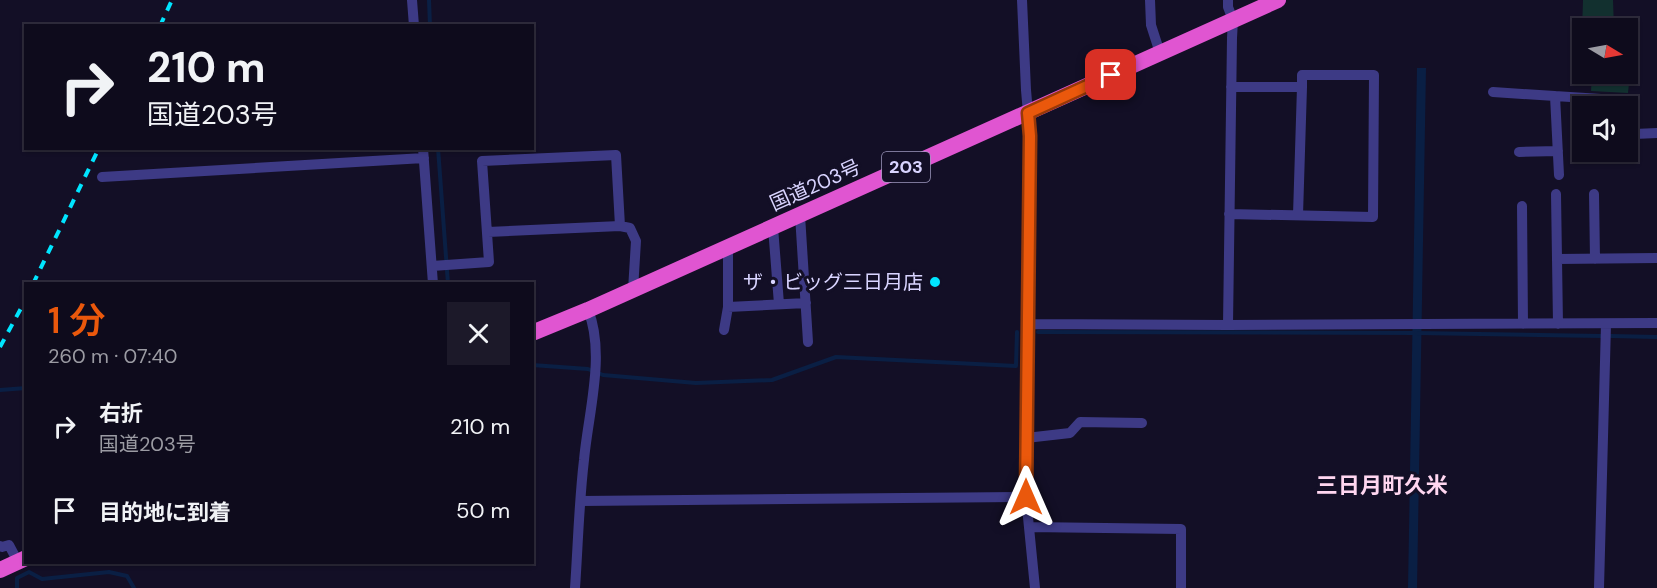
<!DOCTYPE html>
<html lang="ja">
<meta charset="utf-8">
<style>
body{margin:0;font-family:"DM Sans","Noto Sans JP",sans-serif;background:#1c1929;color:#f1f3f6;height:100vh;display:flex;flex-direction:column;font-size:22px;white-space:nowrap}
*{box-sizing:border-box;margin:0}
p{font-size:20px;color:#9b9ba3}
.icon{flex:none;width:33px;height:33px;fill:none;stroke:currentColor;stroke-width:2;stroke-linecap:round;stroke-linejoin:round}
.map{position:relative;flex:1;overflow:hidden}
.drawer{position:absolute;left:24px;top:282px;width:510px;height:282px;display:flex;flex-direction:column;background:#0e0b1c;border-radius:0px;box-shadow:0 2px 4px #0004,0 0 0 2px #2e2b3b}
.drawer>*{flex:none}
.top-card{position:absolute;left:24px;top:24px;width:510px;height:126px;border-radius:0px;box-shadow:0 2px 4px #0004,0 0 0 2px #2e2b3b;background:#0e0b1c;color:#f1f3f6;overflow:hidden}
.needle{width:39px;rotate:100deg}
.tools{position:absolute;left:1572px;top:18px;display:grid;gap:12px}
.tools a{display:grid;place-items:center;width:66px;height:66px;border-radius:0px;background:#0e0b1c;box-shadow:0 2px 4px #0004,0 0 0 2px #2e2b3b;font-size:30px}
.pin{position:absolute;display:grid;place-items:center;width:51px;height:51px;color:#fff;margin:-26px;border-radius:12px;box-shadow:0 3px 9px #0006}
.me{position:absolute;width:66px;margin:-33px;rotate:0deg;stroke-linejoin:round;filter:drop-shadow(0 0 4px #0008)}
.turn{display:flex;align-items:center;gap:21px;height:126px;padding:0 24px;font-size:27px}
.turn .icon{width:78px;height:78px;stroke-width:2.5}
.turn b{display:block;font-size:42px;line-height:51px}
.round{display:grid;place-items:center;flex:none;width:63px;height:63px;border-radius:0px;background:#1c1929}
.summary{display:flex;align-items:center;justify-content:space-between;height:102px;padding:0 24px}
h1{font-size:36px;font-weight:600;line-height:45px;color:#ea580c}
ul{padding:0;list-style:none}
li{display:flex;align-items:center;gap:18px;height:84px;padding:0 24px}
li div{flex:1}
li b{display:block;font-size:22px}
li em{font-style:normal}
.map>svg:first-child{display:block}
.green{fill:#12302f}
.water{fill:#0a1f44}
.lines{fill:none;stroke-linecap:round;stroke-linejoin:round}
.stream{stroke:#0a1f44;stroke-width:4}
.minor{stroke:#3d3a85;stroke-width:10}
.trunk{stroke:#e055d1;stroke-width:16}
.rail{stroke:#00e5ff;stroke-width:4;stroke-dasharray:9 8;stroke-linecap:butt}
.route-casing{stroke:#983908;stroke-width:15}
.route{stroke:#ea580c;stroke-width:10}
.poi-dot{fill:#00e5ff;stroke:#130f26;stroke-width:2}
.labels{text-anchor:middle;stroke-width:6;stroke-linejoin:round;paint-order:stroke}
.shield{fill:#130f26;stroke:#9e99be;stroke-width:1.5}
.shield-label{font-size:18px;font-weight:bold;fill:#d9d4ff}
.street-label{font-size:20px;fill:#d9d4ff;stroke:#130f26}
.poi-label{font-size:20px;fill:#d9d4ff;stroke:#130f26;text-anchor:end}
.quarter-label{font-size:22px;font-weight:bold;fill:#ffd6f0;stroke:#130f26}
</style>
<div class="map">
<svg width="1657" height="588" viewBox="0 0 1657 588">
<rect width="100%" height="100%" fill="#130f26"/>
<path class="green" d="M1583 0H1613L1614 28H1582V31Z
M1628 65H1631L1628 93 1591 91 1592 74H1628Z"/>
<path class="water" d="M1417 68H1426L1417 588H1408Z"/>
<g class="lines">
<path class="stream" d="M429 0 430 26
M438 148 448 284
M1038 332 1417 333 1602 336
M1611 336 1657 337
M532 365 588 369 603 375 696 383 772 380 836 357 1016 366 1017 332
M0 390 26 388
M17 588V578L29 572 42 579 109 572 127 576 134 588"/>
<path class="minor" d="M412 0 414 26
M1022 0 1026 90 1030 136 1026 497 1035 588
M1150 0 1151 25 1160 53
M1228 0V7L1233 20 1232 38 1228 325
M1231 87H1302L1298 215
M1493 92 1632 101 1635 134 1657 133
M1555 96 1559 175
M423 148 433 284
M1519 152 1558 151
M102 177 424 158
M1556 194 1558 324
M1594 194 1595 259
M1522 206 1523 324
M1229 214 1373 217 1374 75H1302V87
M800 215 808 342
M773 227 779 304
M488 232 620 226 630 228 636 241 633 290
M1557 259 1657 258
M432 266 489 262 482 161 616 155 620 226
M728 307 806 303
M1027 324 1228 325 1657 323
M724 330 728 307V247
M1026 438 1070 433 1080 422 1142 423
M581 501 1026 497
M1029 527 1181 529V588
M0 546 2 547 9 545 18 562
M575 588C578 545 579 502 584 460 588 414 606 354 588 310
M1599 588 1606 324"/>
<path class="trunk" d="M532 333 588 310 1278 0
M0 570 26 558"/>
<path class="rail" d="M160 26 172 0
M33 284 99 148
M0 347 26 299"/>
</g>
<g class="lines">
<g class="route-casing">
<path id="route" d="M1026 497 1030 136 1028 113 1111 75"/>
</g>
<use href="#route" class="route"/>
</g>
<circle class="poi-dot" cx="935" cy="282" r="6"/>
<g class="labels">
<rect class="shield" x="882" y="152" width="48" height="30" rx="4.5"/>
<g class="shield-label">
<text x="906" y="173">203</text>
</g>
<g class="street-label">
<text transform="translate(815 185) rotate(-24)" y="7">国道203号</text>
</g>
<g class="poi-label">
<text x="923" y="289">ザ・ビッグ三日月店</text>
</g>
<g class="quarter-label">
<text x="1382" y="493">三日月町久米</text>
</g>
</g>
</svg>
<div class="tools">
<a><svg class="needle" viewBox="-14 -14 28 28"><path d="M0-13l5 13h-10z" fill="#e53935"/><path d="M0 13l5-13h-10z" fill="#9b9ba3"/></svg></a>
<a><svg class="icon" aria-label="sound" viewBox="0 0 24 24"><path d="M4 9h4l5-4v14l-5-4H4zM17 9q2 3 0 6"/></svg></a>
</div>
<div class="pin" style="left:1111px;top:75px;background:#d93025"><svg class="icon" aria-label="arrive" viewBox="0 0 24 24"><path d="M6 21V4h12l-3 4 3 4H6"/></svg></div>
<svg class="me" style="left:1026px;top:497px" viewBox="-20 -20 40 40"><path d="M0-17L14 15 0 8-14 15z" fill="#ea580c" stroke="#fff" stroke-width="4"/></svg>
<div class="top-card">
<div class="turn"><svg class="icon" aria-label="right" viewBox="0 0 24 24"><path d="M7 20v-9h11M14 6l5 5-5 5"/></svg><div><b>210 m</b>国道203号</div></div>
</div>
<section class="drawer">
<div class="summary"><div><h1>1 分</h1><p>260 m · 07:40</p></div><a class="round"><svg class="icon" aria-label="close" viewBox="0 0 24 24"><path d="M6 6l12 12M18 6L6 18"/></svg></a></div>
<ul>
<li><svg class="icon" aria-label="right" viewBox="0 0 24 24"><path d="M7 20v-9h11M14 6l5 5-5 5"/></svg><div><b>右折</b><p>国道203号</p></div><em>210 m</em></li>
<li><svg class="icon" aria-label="arrive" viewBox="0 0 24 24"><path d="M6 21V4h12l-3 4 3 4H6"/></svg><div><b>目的地に到着</b></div><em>50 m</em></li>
</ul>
</section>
</div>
